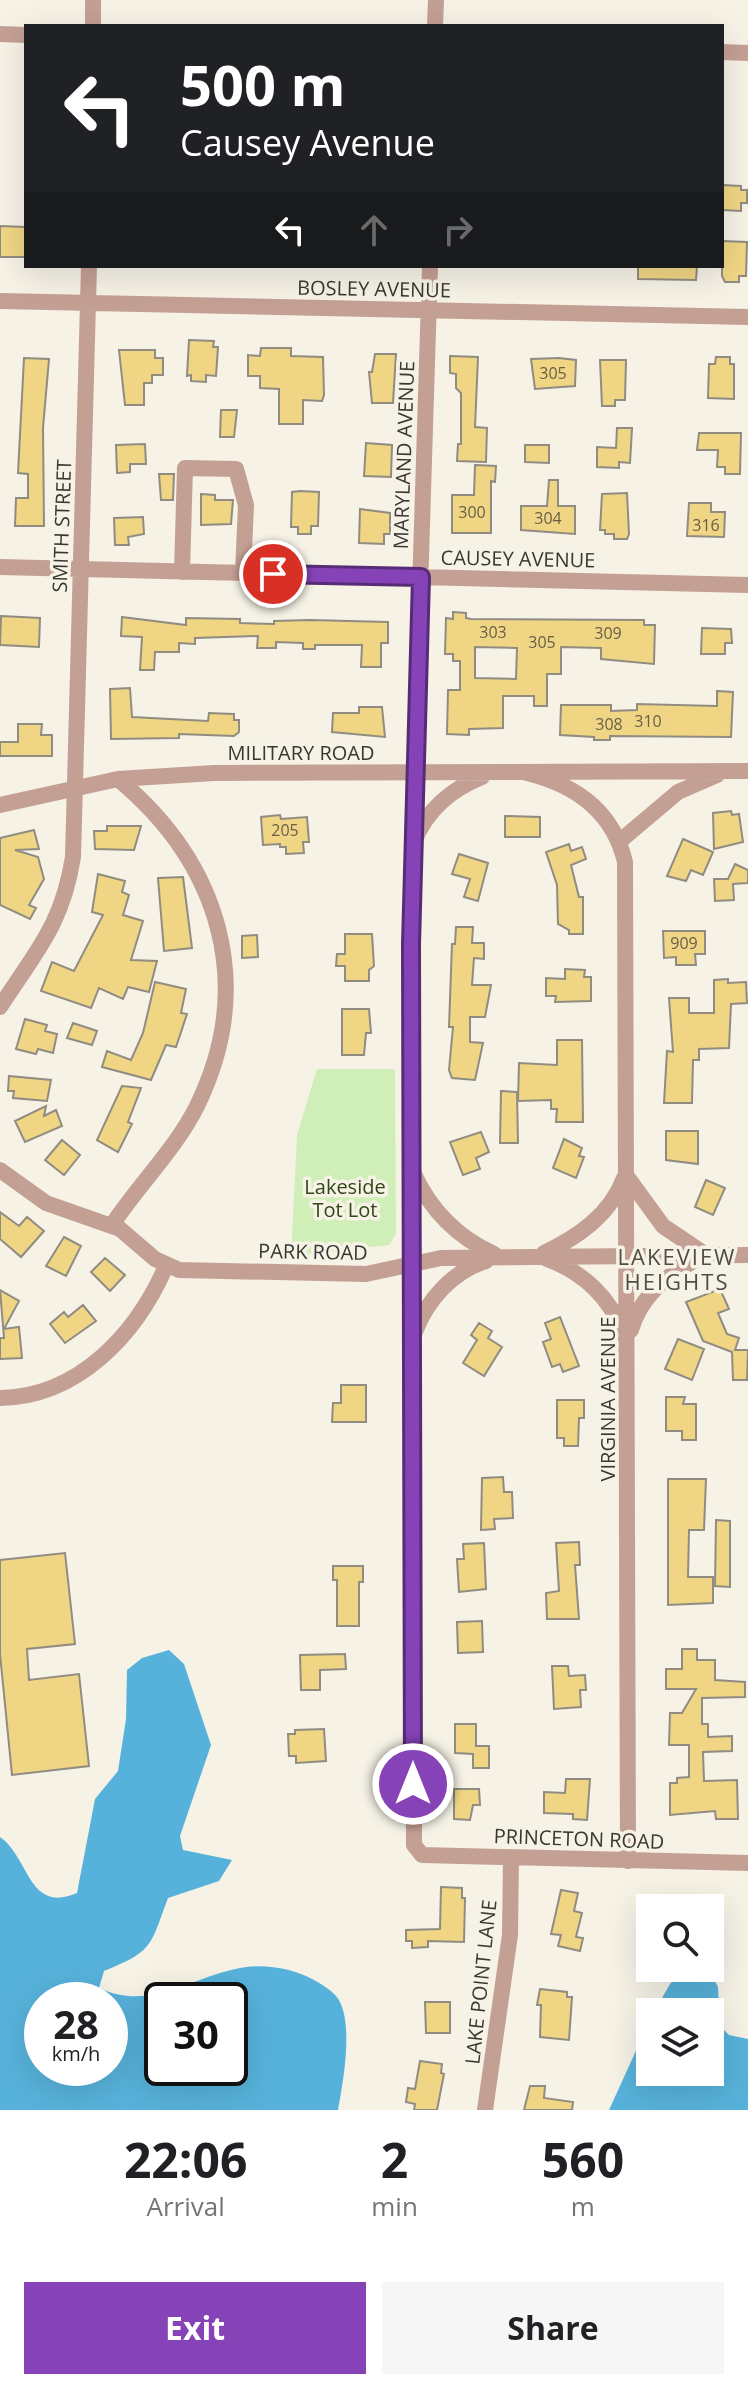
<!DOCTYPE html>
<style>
body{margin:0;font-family:"Open Sans",sans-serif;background:#f6f6f6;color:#202124;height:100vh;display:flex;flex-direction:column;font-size:30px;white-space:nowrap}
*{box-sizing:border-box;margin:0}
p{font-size:26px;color:#757577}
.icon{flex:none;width:44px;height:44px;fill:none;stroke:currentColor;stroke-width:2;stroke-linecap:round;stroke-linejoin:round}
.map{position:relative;height:2110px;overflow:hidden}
.sheet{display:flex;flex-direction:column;background:#fff;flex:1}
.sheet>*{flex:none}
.banner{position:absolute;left:24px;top:24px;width:700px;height:244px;border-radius:0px;box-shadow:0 8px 32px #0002;background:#202124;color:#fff;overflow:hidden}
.tools{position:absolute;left:636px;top:1894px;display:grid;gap:16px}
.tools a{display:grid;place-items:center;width:88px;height:88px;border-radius:0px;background:#fff;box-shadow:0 8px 32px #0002;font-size:40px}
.speed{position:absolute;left:24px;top:1982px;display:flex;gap:16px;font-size:40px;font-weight:700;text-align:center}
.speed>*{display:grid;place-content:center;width:104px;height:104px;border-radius:50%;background:#fff;box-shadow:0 8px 32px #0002;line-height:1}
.speed small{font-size:20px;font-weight:400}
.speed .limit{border:4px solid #111;border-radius:12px;background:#fff;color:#111}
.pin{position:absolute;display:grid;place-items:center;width:68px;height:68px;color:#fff;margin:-34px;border:4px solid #fff;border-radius:50%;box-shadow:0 2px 8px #0007}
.me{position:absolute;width:88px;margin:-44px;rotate:0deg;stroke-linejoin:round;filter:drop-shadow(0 0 6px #0008)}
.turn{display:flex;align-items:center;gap:28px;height:168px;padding:0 24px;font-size:36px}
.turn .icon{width:104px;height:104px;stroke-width:2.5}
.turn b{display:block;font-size:56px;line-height:68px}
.lanes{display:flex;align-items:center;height:76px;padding:0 24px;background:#0003;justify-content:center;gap:40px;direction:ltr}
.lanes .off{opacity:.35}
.eta{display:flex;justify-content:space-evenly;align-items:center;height:136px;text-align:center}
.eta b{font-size:48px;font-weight:700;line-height:56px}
.cta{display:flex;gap:16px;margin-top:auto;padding:16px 24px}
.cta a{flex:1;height:92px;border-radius:0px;background:#8643b7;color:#fff;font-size:32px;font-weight:700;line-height:92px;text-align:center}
.cta a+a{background:#f6f6f6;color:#202124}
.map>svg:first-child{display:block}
.green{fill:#d0eeb7}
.water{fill:#57b2db;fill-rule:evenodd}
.building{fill:#f0d684;stroke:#908c81;stroke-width:2;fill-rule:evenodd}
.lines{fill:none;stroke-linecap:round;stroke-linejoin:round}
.minor{stroke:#c49f94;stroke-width:16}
.route-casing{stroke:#572c77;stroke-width:20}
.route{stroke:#8643b7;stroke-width:14}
.labels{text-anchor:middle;stroke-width:7;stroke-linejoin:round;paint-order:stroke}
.number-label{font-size:16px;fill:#675f47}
.street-label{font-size:20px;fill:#393733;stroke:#f6f2e6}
.park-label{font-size:20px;fill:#304816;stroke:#f6f2e6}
.neighbourhood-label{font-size:22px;letter-spacing:2px;fill:#504d43;stroke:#f6f2e6}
</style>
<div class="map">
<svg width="748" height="2110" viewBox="0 0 748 2110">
<rect width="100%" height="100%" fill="#f6f2e6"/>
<path class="green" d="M317 1069H395L396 1234 389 1245 291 1256 297 1135Z"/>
<path class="water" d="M169 1650 184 1664 211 1745 180 1836 183 1850 232 1860 219 1881 168 1898C150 1946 154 1951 104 1971L99 1988C150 2012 191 1977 240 1968 262 1964 285 1967 306 1976 315 1980 329 1988 336 1996 355 2018 343 2083 338 2110H0V1837C30 1858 28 1914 77 1893L95 1799 118 1771 126 1719 127 1670 142 1658ZM42 2000H110V2068H42ZM162 2000H230V2068H162Z
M685 1968H708L718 1987 720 2026 729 2035 748 2039V2110H609L650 2020V2072H710V2012H654L670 1984Z"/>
<path class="building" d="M722 185 741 186V190H747V203H741V211L722 210Z
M0 226 26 227V257H0Z
M722 241 747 242 746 276H739V282H725L722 276Z
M638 266H697L696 280 638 279Z
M189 340 214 341 213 347H218L216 376 206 375V382L191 381V375L187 376Z
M261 348H291V356L323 357 324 395 322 401 303 400V424H279V389L260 388V376H248V355L260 356Z
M119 350H155V358H163V375H152V383H144V405H125Z
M375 354H396L393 403H372L369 372H372Z
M450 356 478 357 475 427 487 428 486 462 457 461 458 444H461V393L456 388V374L450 373Z
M716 357H730V364H734V399L708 398 709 364H715Z
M24 358 49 359 43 428 44 526H15L16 498H28V474L18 473Z
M559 358 576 360 575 386 535 389 531 359Z
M600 360H626L625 400H615V406H602Z
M221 410H237L234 437H220Z
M617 428H632L630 463 619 462V468L597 467V447L616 448Z
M699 433H741L740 474H725V467H717L718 450H697Z
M366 443 392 445 391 477 364 476Z
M145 444 146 464H130V472L117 473 116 445Z
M525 445H549V463L525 462Z
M475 465 496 466 495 482 491 481V533H452V495H474Z
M159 474H174L173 500H161Z
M549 480H558V506H575V534L521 530V506H547Z
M300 491 319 492 318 526H311V534H298V527H291L292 492Z
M627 493 629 534 627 539H614V534H605V530H600L602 494Z
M201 494 215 495V500H233L231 524 201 525Z
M689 503H711V512H725L724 537 687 536Z
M360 509 390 513V534H384V544L359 543Z
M143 517 144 534 128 537 129 545H115L114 518Z
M453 612 466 613V618L471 619 644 620V625H655L654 664 601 659V648L561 647V674H547V706H534V696H503V728L469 729V735L447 734 448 690H460V661H453V654H445L446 618 453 619ZM475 647 517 648 516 679 475 678Z
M1 616 40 618 39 647 0 645Z
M122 617 186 625V618L240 619V623L274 624V621L310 620 388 622V643H381V667H361L362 645H315V649H303V643L276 642V648H257L258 636 195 638V644L179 643V652H155L154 670H140L142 637 121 636Z
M702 628 731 629 732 643H725V654H701Z
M130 688 132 717 208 721 209 713 234 714V720H239V732L234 736 179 734V738L111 739 110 689Z
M717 691 733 692 731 737 610 736V740H594V737L560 735 561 705H611V711L637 710V704L717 706Z
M359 707H382L385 737 332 732 333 713H359Z
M18 724H42L41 735H52V756H0V742H18Z
M731 811 732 815 739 814 743 842 714 849 713 813Z
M280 815 281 819 307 817 309 842H303L304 853 286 854V847H280V844L263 845 261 817Z
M505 816 540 817V837H505Z
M107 826H141L134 850 95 849 94 831H107Z
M34 830 39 849 15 850 38 857 44 879 29 905 36 908 30 919 0 905V838Z
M683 839 713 852 703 875 691 870 686 881 667 876Z
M569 844 571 851 582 847 586 859 571 865 579 897H583V934H569V930L558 924 557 885 546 852Z
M459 854 488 863 478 901 464 897 470 879 452 874Z
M735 864 748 870V883L733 884 734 900 715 901 714 879H728Z
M98 874 125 881 122 892 129 895 123 915 143 921 131 960 157 961 149 992 128 987 123 999 99 988 91 1008 41 991 52 962 74 971 103 915 92 912Z
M183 877 192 948 164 951 158 878Z
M456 927H473L472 943H484V959L474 958 472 985H491L485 1017H470V1042L483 1043 475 1080 452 1078 449 1070 453 1027H449L452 944H455Z
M663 931H705V954H695L696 965H676V957L664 958Z
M345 934H372L374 966 369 970V981H345V966H336L337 954H345Z
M257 935 258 957 242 958V936Z
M565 969 585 970 584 977H591V1001L555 1002 556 996H546V978L565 979Z
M728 979V983L746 982 747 1003 731 1004 729 1048 699 1049V1060H693L692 1103H664L667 1051 673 1052 669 998H689V1013H714V980Z
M155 982 186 989 181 1013 187 1014 176 1047 166 1045 151 1080 102 1067 107 1051 131 1060 143 1033Z
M342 1009H369L371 1033H366L364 1055H342Z
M25 1019 47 1025 45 1031 57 1034 53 1053 38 1049 36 1054 16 1049Z
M73 1023 97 1031 92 1045 67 1038Z
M557 1040H582L583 1122H556L557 1109H551V1100L518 1101 519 1063 557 1065Z
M9 1076 51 1080 47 1101 13 1098 14 1091H8Z
M122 1086 141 1088 128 1122 132 1124 118 1152 97 1140Z
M501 1091 517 1092 518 1143H500Z
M46 1106 44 1116 56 1110 62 1126 25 1142 15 1121Z
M666 1131H698V1164L666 1160Z
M481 1132 489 1152 476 1158 480 1169 463 1175 450 1142Z
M564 1139 582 1148 579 1156 584 1157 576 1178 553 1168Z
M62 1140 80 1155 64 1175 45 1160Z
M706 1180 725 1188 713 1215 695 1207Z
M0 1212 19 1226 27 1217 44 1231 21 1257 0 1239Z
M64 1237 81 1246 66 1276 46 1266Z
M105 1258 125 1275 110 1291 91 1272Z
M720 1289 729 1309 718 1313 727 1334 739 1338 735 1350H748L747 1380H733L732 1352 703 1341 686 1302Z
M0 1290 19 1301 4 1329 19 1327 22 1358 0 1359V1338H4Z
M83 1305 96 1321 65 1343 50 1324 64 1312 68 1317Z
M560 1317 579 1366 563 1372 560 1364 552 1367 543 1342 551 1339 545 1323Z
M479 1323 492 1331 488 1338 502 1347 484 1376 463 1363 477 1340 471 1335Z
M678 1339 704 1349 692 1380 665 1369Z
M341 1385H366V1422H332L333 1403H341Z
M666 1397H685L683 1404H696V1440H682V1431H666Z
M557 1400H584V1418H579L578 1446H564V1438H557Z
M503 1477 504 1492H512L513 1518 494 1519 495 1529 481 1530 482 1478Z
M668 1479H706L704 1530H689L688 1577H713V1603L668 1605Z
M716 1520 730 1521V1587L715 1586Z
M579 1542 580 1565H575L579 1619H547L546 1593 559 1591 556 1543Z
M484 1543 486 1589 459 1592 457 1559H464L463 1544Z
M65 1553 75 1644 27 1649 29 1680 79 1674 89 1766 12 1775 0 1654V1560Z
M333 1566H363V1582H359V1626H337V1580H333Z
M482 1621 483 1652 458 1653 457 1622Z
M682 1649H697V1660H715V1680L745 1682V1697L702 1698V1724H708V1737L732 1736V1751L703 1752 704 1781 737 1780 738 1819H716L715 1811 670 1815V1783H677V1778L689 1777V1745H669L670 1713H682L696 1689H666V1669H682Z
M345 1654 346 1669 320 1670V1690H301L300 1655Z
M552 1666H568L569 1676 585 1675 586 1690H580L581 1707 554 1709Z
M455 1724H476V1746H489V1768H473V1754L455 1753Z
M324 1729 326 1761 296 1763V1756H289L288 1734H295V1730Z
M566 1779H590L587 1820 573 1819V1814L544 1813V1792L565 1793Z
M454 1789H479L480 1805H473L470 1820 454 1819Z
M441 1887 462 1888V1898H465L464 1942 428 1941V1947L412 1948V1941H406V1930L440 1929Z
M561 1890 578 1893 574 1911 582 1913 576 1937 583 1938 580 1951 558 1946 561 1935 551 1934Z
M540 1989 567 1992V1997H572L569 2040 540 2037 541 2005H537Z
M425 2002H450V2033H426Z
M420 2061 442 2064 441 2073 444 2074 437 2110H414L415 2104 406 2102 408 2088 415 2089Z
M530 2086H545L544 2098 573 2102 572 2110H524Z"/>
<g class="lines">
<path class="minor" d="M93 26V0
M435 26 436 0
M0 34 26 35
M722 52 748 53
M430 266 412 848 414 1845 422 1855 748 1863
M0 301 748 317
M0 567 748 585
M182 572 185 468 236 469 246 505 243 573
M527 773C576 785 613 811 625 862L628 1861
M0 805 118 779 214 773 748 771
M620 841 678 792 717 775
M414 842C426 811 451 789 482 777
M0 1007C36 951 62 926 73 857L89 266
M0 1170 46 1203 120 1229 155 1259 179 1270 366 1274 441 1258 748 1255
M414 1174C431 1211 457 1237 494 1254
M628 1178 663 1226 703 1253
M112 1225C139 1184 175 1150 197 1106 257 983 219 863 118 779
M544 1253C578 1237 610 1215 624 1178
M547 1259C583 1272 611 1298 624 1335
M631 1330C641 1295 670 1272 702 1257
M415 1332C427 1300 453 1271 486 1261
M0 1398C79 1397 137 1333 166 1266
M485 2110 510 1935 511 1857"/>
</g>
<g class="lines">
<g class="route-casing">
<path id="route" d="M273 574 421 577 411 944 413 1784"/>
</g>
<use href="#route" class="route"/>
</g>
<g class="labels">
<g class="number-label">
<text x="553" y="379">305</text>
<text x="472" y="518">300</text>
<text x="548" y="524">304</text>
<text x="706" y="531">316</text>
<text x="493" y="638">303</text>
<text x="608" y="639">309</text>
<text x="542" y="648">305</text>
<text x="648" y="727">310</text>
<text x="609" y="730">308</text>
<text x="285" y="836">205</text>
<text x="684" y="949">909</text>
</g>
<g class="street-label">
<text transform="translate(374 289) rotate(1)" y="7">BOSLEY AVENUE</text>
<text transform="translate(404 455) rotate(-88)" y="7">MARYLAND AVENUE</text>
<text transform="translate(62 526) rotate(-88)" y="7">SMITH STREET</text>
<text transform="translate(518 559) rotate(1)" y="7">CAUSEY AVENUE</text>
<text x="301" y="760">MILITARY ROAD</text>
<text transform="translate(313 1252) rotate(1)" y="7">PARK ROAD</text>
<text transform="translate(608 1399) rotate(-90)" y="7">VIRGINIA AVENUE</text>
<text transform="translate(579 1839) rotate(2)" y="7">PRINCETON ROAD</text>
<text transform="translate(481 1982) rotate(-84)" y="7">LAKE POINT LANE</text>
</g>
<g class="park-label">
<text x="345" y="1194">Lakeside<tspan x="345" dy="23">Tot Lot</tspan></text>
</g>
<g class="neighbourhood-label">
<text x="677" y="1265">LAKEVIEW<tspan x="677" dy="25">HEIGHTS</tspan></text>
</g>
</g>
</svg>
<div class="tools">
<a><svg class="icon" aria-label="search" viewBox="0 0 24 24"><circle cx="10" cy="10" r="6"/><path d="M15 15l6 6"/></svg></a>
<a><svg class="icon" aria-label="layers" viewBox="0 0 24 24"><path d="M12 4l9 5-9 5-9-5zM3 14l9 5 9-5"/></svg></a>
</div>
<div class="speed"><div>28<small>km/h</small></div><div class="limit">30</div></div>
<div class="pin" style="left:273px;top:574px;background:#d93025"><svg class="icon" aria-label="arrive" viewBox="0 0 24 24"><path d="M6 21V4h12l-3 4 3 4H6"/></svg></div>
<svg class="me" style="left:413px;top:1784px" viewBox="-20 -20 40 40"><circle r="17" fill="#8643b7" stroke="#fff" stroke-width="3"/><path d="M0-11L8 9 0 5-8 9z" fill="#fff"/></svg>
<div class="banner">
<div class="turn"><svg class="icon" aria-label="left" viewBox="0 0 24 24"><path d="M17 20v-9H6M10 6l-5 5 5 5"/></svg><div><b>500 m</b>Causey Avenue</div></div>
<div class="lanes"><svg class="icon" aria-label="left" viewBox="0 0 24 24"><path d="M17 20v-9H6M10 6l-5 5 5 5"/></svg><svg class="icon off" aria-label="ahead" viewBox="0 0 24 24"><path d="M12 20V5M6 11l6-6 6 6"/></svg><svg class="icon off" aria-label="right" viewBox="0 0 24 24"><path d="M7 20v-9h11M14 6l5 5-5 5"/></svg></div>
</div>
</div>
<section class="sheet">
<div class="eta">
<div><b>22:06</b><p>Arrival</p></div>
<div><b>2</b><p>min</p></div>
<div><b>560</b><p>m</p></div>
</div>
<div class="cta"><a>Exit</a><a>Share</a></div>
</section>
